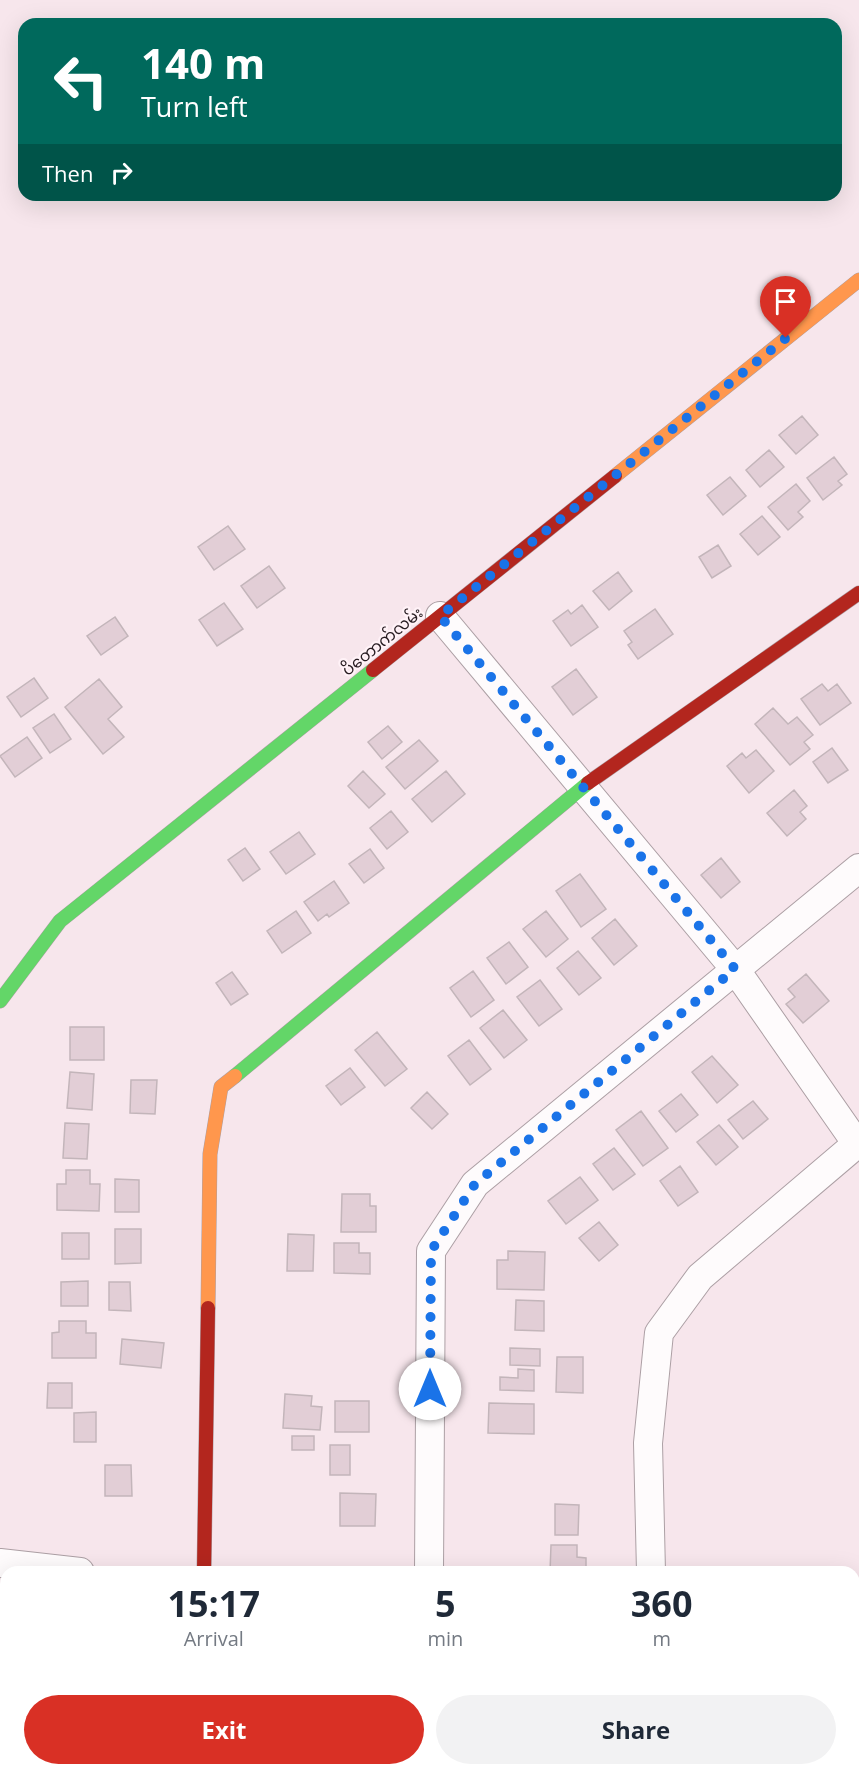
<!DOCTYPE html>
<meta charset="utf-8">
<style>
body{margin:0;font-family:"Open Sans","Noto Sans Myanmar",sans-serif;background:#f2f2f3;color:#1f2937;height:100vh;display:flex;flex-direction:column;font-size:22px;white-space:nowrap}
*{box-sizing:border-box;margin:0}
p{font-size:20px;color:#747a83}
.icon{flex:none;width:33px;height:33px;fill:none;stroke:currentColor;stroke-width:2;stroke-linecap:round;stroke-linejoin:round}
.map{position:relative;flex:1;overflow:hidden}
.details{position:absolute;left:0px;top:1566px;width:860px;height:210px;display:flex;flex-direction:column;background:#fff;border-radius:18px 18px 0 0;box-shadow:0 6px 24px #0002}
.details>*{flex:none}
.hud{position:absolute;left:18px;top:18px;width:824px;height:183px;border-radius:18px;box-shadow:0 6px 24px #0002;background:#00695c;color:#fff;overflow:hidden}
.pin{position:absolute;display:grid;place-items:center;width:51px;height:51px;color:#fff;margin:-62px -26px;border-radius:50% 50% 50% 0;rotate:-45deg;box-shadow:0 0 6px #0007}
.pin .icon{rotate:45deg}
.me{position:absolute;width:66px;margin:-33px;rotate:0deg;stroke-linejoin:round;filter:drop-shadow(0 0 4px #0008)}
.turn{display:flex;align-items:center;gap:21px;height:126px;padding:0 24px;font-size:27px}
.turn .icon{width:78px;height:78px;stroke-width:2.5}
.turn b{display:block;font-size:42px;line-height:51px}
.then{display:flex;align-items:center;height:57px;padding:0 24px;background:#0003;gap:12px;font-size:22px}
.eta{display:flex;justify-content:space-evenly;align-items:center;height:102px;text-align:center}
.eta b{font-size:36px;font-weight:700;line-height:42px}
.primary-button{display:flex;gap:12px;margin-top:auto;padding:12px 24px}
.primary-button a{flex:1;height:69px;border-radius:36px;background:#d93025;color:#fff;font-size:24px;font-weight:700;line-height:69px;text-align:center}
.primary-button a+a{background:#f2f2f3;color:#1f2937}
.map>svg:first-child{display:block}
.building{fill:#e2ced6;stroke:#c3b5ba;stroke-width:1.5}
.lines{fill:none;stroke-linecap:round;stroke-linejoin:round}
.street-casing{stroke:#ac9fa4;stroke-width:30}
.fast-casing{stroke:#ac9fa4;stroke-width:15}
.slow-casing{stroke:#ac9fa4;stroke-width:15}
.jam-casing{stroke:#ac9fa4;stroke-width:15}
.street{stroke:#fefbfc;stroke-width:28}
.fast{stroke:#63d668;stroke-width:14}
.slow{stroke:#ff974d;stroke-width:14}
.jam{stroke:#b3261e;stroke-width:14}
.route{stroke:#1a73e8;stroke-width:10;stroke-dasharray:0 18}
.labels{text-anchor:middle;stroke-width:4.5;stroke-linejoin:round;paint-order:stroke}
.street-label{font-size:16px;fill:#271c21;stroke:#fff2f7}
</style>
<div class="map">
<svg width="859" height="1776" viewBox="0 0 859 1776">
<rect width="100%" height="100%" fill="#f7e6ec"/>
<path class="building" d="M802 416 818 435 796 454 779 435Z
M769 450 784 467 760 487 746 470Z
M834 457 847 474 838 481 842 485 823 500 807 478Z
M730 477 746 496 723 515 707 495Z
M796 484 810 501 798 512 803 517 788 530 768 507Z
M762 516 780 537 758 555 740 534Z
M228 526 245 549 214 570 198 547Z
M718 545 731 566 712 578 699 557Z
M269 566 285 588 257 608 241 586Z
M618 572 632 591 609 610 593 591Z
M224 603 243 629 217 646 199 620Z
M582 605 598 627 571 646 553 621 568 610 571 614Z
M655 609 673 634 638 659 628 645 632 642 624 631Z
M115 617 128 636 101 655 87 636Z
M576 669 597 697 573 715 552 687Z
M34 678 48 698 21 717 7 697Z
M99 679 122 707 108 719 124 737 103 754 65 707Z
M822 684 828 691 837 684 851 703 820 725 801 699Z
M773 708 788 724 797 717 813 735 804 742 810 749 790 765 755 724Z
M54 714 71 739 50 753 33 728Z
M388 726 402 742 382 759 368 742Z
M27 737 42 758 15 777 0 756Z
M419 740 438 761 405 789 386 767Z
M832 748 848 770 828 783 813 762Z
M756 750 774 771 749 793 727 766 742 753 746 758Z
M363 771 385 794 369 808 348 786Z
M446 771 465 794 432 822 412 799Z
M794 790 807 806 800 812 806 819 787 836 767 813Z
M391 811 408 832 387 849 370 828Z
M299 832 315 854 286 874 270 852Z
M245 848 260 869 243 881 228 860Z
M370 849 384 868 364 883 349 864Z
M721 858 740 882 721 898 701 875Z
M580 874 606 909 581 927 556 891Z
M334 881 349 903 329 917 327 914 318 921 304 902Z
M296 911 311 933 282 953 267 931Z
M546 911 568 939 546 957 523 929Z
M615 919 637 946 614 965 592 938Z
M509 942 528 967 506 984 487 958Z
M578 951 601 978 579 995 557 968Z
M473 971 494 1000 471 1017 450 988Z
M232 972 248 994 231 1005 216 983Z
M806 974 829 1001 803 1023 786 1004 795 997 788 989Z
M540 980 562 1009 539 1026 517 997Z
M503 1010 527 1040 504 1058 480 1028Z
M70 1027H104V1060H70Z
M377 1032 407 1069 385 1086 355 1050Z
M469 1040 491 1069 470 1085 448 1056Z
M712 1056 738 1085 717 1103 692 1072Z
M350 1068 365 1087 341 1105 326 1086Z
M70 1072 94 1074 92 1110 67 1108Z
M131 1080H157L155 1114 130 1113Z
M427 1092 448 1114 432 1129 411 1108Z
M681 1094 698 1115 676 1132 659 1111Z
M753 1101 768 1119 743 1139 728 1120Z
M641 1111 668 1148 643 1166 616 1130Z
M65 1123 89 1124 87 1159 63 1158Z
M719 1125 738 1147 716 1165 697 1142Z
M614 1148 635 1174 613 1190 593 1164Z
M680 1166 698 1192 678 1206 660 1181Z
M66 1170H90V1184H100L99 1211 57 1210V1184H66Z
M580 1177 598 1200 566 1224 548 1201Z
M115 1179 139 1180V1212H115Z
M342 1194H370V1206H376V1232H341Z
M599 1222 618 1245 599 1261 579 1238Z
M115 1229H141V1263L115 1264Z
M62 1233H89V1259H62Z
M288 1234 314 1235 313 1271H287Z
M334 1243H359V1253H370V1274L334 1273Z
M508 1251 545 1252 544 1290 497 1289V1260H508Z
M88 1281V1306H61V1282Z
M109 1282H130L131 1311 109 1310Z
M516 1300 544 1301V1331L515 1330Z
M59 1321H86V1333H96V1358H52V1333L59 1332Z
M122 1339 164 1343 161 1368 120 1364Z
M510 1348 540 1349V1366L510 1365Z
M557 1357H583V1393L556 1392Z
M518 1369 534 1370V1391L500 1390V1377L518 1378Z
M48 1383H72V1408H47Z
M285 1394 312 1396 311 1406 322 1407 320 1430 283 1428Z
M335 1401H369V1432H335Z
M489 1403 534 1404V1434L488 1433Z
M96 1412V1442H74V1413Z
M292 1436H314V1450H292Z
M330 1445H350V1475H330Z
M105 1465H131L132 1496H105Z
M340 1493 376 1494 375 1526H340Z
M555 1504 579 1505 578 1535H555Z
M551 1545H577V1557L586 1558V1572H550Z"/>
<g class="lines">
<g class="street-casing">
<path id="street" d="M440 616 735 969 857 1144
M0 1563 80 1572
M429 1572 431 1251 475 1184 859 868
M651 1572 648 1443 659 1333 700 1277 859 1142
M654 1770V1776
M428 1776V1770"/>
</g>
<g class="fast-casing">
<path id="fast" d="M0 1001 60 921 373 670
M235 1076 588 783"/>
</g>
<g class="slow-casing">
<path id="slow" d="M615 476 859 280
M208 1308 210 1154 221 1087 235 1076"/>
</g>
<g class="jam-casing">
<path id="jam" d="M373 670 615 476
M588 783 859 593
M204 1572 208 1308"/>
</g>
<use href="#street" class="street"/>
<use href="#fast" class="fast"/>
<use href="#slow" class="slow"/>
<use href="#jam" class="jam"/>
</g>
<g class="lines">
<path class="route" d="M430 1389 431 1251 475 1184 735 969 440 616 786 338"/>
</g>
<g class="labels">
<g class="street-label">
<text transform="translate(382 641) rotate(-39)" y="6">ပိတောက်လမ်း</text>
</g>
</g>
</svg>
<div class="pin" style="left:786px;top:338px;background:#d93025"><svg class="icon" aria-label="arrive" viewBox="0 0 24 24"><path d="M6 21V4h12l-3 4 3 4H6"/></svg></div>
<svg class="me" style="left:430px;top:1389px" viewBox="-20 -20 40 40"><circle r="19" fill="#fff"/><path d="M0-13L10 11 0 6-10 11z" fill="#1a73e8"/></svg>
<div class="hud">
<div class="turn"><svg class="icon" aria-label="left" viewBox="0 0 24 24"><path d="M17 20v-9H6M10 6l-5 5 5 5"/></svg><div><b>140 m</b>Turn left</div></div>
<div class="then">Then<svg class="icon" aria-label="right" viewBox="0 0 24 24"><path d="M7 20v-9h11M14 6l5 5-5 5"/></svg></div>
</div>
<section class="details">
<div class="eta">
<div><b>15:17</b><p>Arrival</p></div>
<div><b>5</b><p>min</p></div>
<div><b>360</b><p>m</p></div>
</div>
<div class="primary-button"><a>Exit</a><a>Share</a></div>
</section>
</div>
